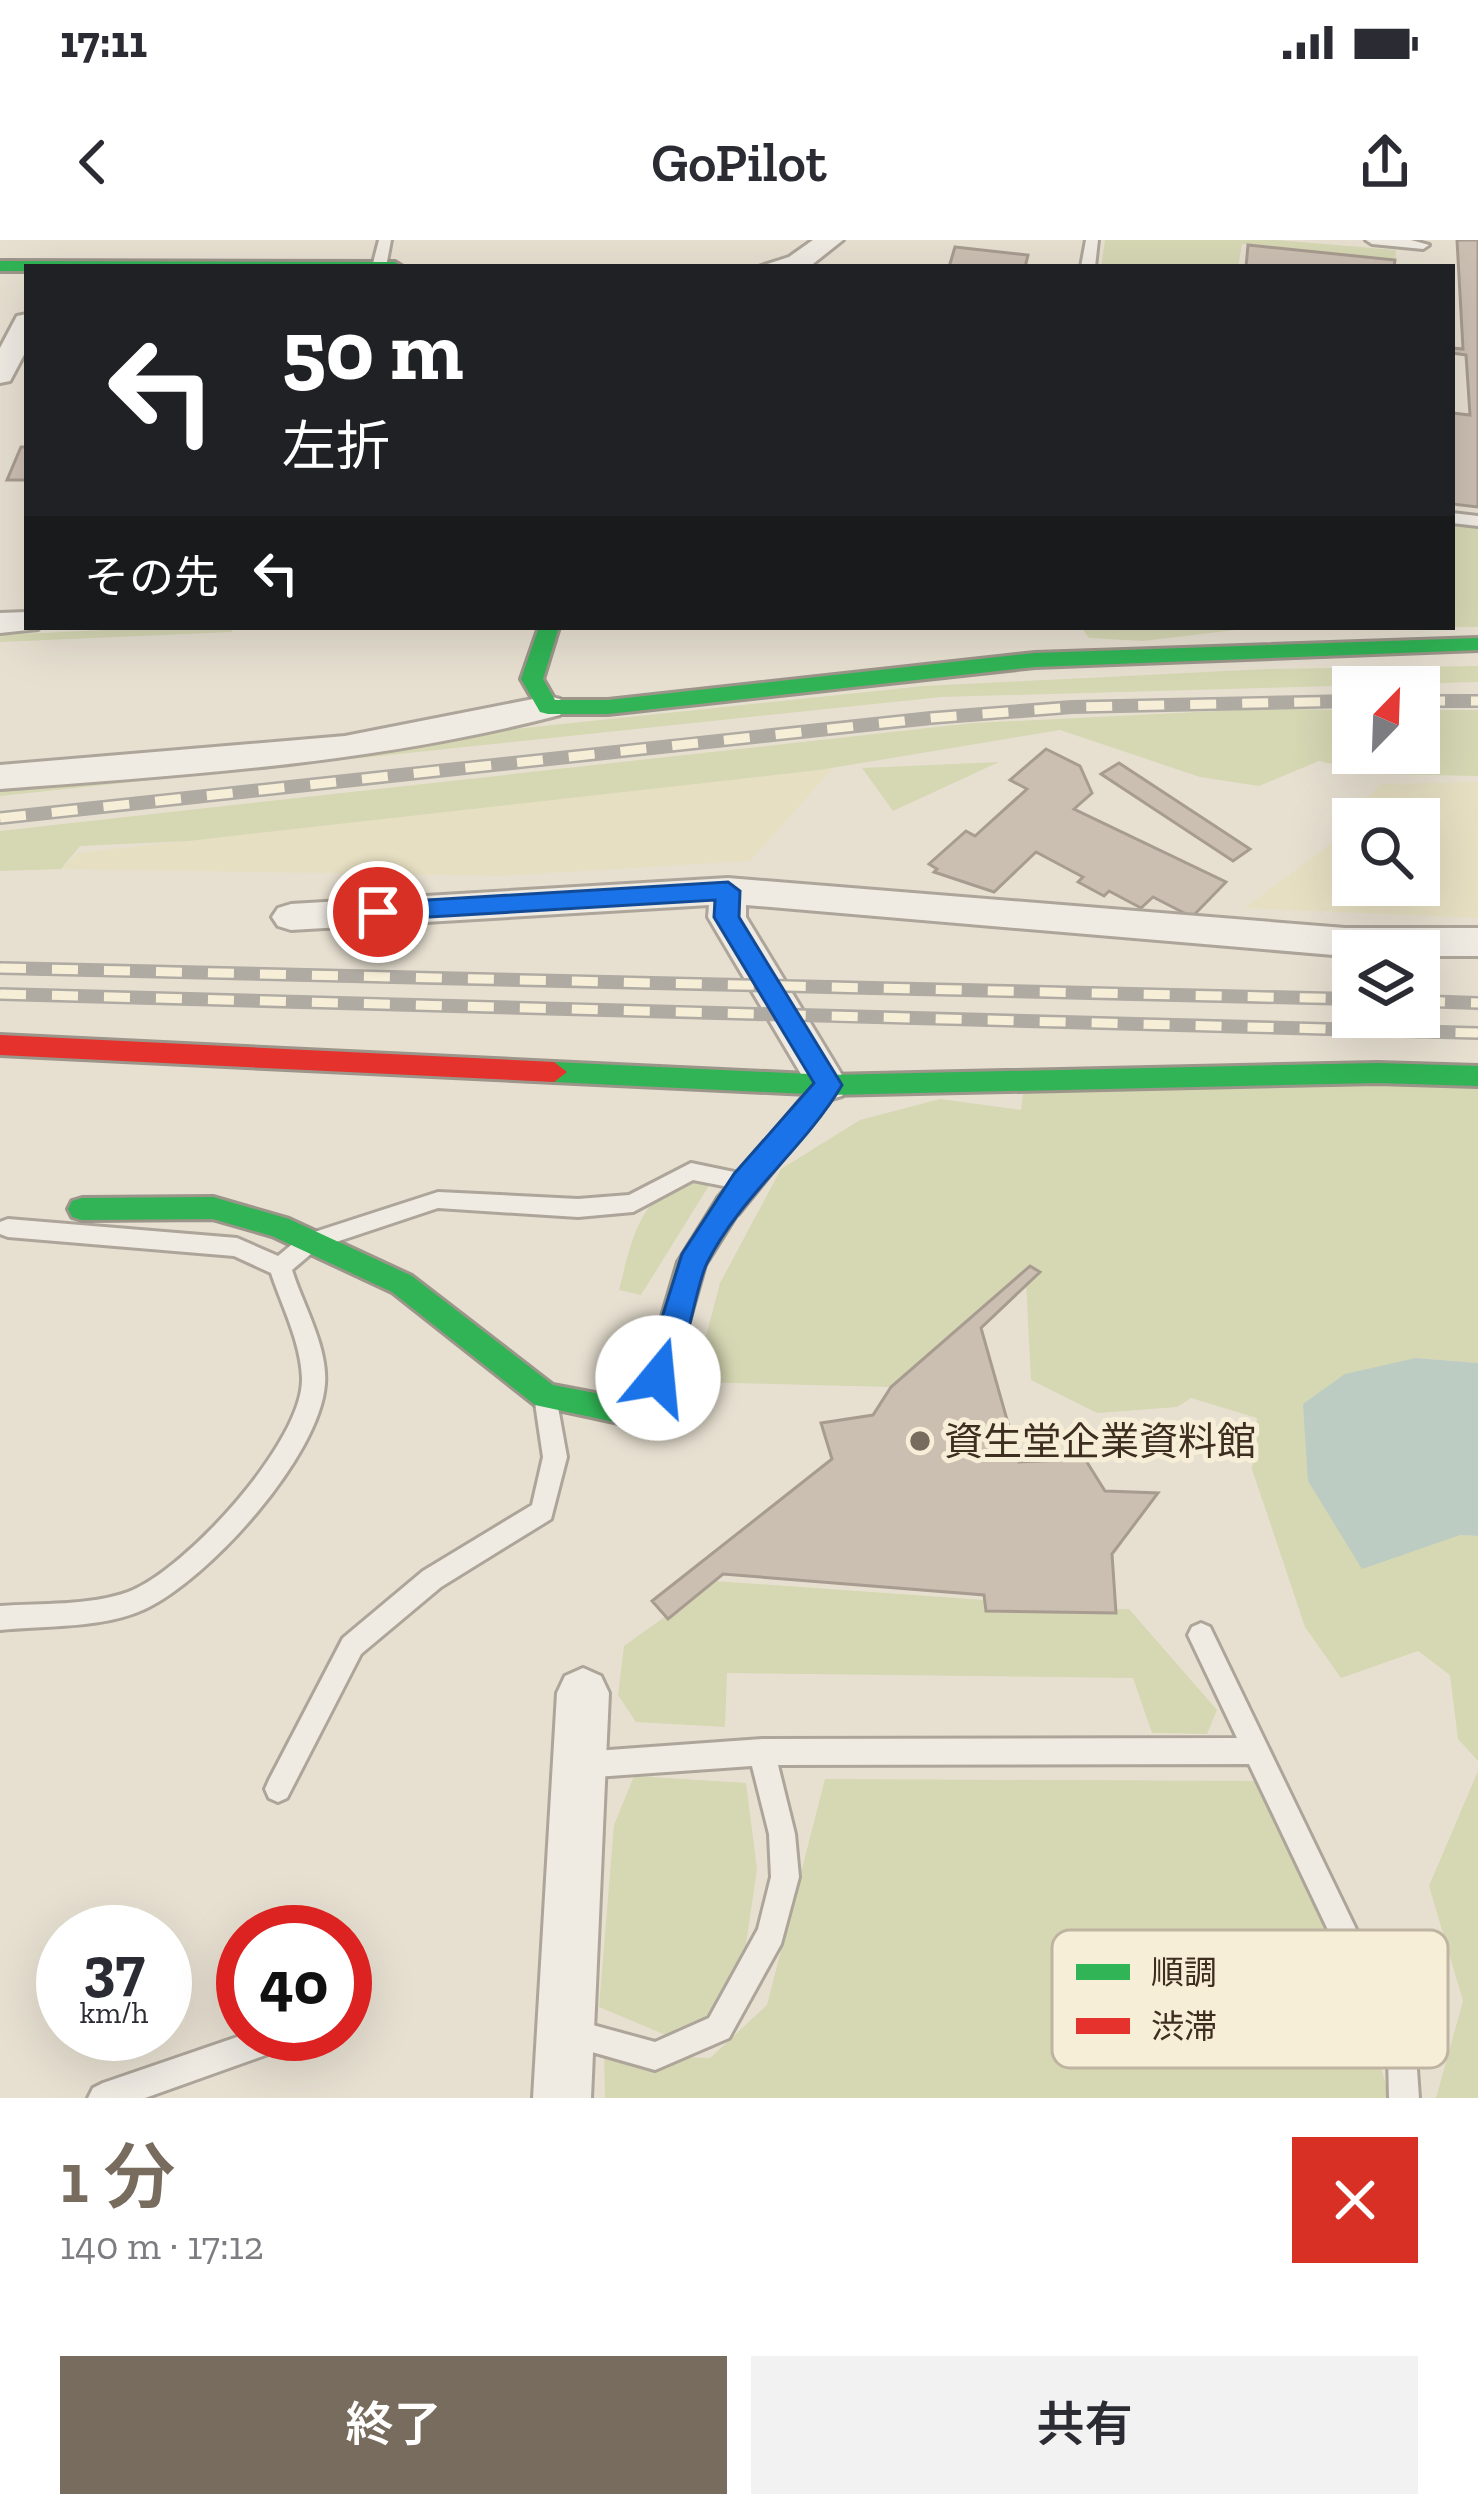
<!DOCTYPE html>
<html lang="ja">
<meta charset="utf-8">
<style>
body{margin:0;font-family:"Zilla Slab","Noto Sans JP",serif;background:#f2f2f3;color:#2b2b33;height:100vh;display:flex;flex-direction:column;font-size:45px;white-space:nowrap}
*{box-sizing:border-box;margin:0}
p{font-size:39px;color:#7c7c81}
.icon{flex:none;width:66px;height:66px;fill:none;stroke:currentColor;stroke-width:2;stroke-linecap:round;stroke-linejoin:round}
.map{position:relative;height:1858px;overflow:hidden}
.sheet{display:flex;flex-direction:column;background:#fff;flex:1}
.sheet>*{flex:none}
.guide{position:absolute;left:24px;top:24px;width:1431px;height:366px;border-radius:0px;box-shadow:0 12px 48px #0002;background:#202124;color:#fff;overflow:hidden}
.needle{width:78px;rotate:23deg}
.tools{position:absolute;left:1332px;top:426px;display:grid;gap:24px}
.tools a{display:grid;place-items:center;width:108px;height:108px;border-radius:0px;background:#fff;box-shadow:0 12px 48px #0002;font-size:60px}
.speed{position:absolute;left:36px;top:1665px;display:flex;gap:24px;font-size:60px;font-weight:700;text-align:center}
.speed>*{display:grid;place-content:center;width:156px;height:156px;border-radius:50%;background:#fff;box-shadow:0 12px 48px #0002;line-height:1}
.speed small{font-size:30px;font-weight:400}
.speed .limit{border:18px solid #d22;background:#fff;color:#111}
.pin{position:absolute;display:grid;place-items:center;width:102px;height:102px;color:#fff;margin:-51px;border:6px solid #fff;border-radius:50%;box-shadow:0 3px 12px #0007}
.me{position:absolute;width:132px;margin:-66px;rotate:17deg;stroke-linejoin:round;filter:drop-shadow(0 0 9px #0008)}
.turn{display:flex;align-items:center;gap:42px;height:252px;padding:0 60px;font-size:54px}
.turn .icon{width:156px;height:156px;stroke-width:2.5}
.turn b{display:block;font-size:84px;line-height:102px}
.then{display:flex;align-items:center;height:114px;padding:0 60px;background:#0003;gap:24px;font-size:45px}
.round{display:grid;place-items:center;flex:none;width:126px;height:126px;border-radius:0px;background:#f2f2f3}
.overview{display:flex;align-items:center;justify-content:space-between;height:204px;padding:0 60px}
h1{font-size:72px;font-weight:600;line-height:90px;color:#786c5e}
.cta{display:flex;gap:24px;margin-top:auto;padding:24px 60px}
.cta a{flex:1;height:138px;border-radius:0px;background:#786c5e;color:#fff;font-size:48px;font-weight:600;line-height:138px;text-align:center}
.cta a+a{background:#f2f2f3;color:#2b2b33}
.status{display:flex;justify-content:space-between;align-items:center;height:84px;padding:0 60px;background:#fff;direction:ltr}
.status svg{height:33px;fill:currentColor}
header{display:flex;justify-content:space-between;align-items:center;height:156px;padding:0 60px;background:#fff;font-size:54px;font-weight:600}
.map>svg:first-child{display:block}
.farmland{fill:#e6dfc2;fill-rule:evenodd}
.green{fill:#d6d7b3}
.water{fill:#bcccc2}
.building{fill:#cbbfb2;stroke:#a89c90;stroke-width:3}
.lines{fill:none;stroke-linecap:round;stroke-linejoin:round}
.lane-casing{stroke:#ada599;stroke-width:6}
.street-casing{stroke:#ada599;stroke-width:6}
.fast-casing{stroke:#9c958a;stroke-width:6}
.jam-casing{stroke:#9c958a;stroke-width:6}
.lane{fill:#efebe3;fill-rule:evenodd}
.street{fill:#efebe3;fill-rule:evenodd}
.fast{fill:#30b455;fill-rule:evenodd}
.jam{fill:#e5322d;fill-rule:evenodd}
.rail-casing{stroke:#afaaa2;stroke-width:14}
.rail{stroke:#f7eed8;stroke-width:9;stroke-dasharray:26;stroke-linecap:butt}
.route{fill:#1a73e8;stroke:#114b97;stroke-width:3}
.poi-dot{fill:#786c5e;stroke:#f7eed8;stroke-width:4.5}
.labels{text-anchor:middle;stroke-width:10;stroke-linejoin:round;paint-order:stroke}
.poi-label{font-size:39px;fill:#3d2e20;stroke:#f7eed8;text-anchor:start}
.key{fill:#f7eed8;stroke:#bfb4a1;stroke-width:3}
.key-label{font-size:33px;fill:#3d2e20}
</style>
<div class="status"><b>17:11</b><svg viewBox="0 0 49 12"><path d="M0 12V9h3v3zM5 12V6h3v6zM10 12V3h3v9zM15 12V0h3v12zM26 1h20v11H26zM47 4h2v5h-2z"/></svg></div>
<header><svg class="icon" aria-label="back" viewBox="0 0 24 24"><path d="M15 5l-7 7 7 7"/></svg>GoPilot<svg class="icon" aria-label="share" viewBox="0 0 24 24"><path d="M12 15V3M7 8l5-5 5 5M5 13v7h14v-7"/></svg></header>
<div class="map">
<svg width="1478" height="1858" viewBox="0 0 1478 1858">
<rect width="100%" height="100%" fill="#e7e0d1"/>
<path class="farmland" d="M833 528 750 621 501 636 61 629 78 613Z
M1478 542V678L1244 668 1330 604 1380 544ZM1353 579H1419V645H1353Z"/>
<path class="green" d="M1105 0H1276L1396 10 1395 20 1242 4 1238 27H1101Z
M1452 286 1478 287V387L1244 389 1143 401 1089 398 1081 387H1452Z
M168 387H232V392L0 402V395Z
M1478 426V442L941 457 0 556V543L924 446 1267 429Z
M1259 469 1353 470V513H1419V470H1478V536L1378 534 1319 521 1259 546 1200 537 1060 490 819 530 188 601 80 606 61 629 0 631V591L973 483Z
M999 522 893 571 862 528Z
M1478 839V1123L1416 1118 1460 1295 1478 1296V1521L1458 1499 1450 1435 1418 1411 1341 1438 1305 1387 1252 1229 1257 1178 1191 1158 1177 1167 1097 1173 1031 1140 1026 1042 1030 1026 891 1147 694 1142 720 1043 781 929 860 880 940 859 1021 870 1024 847Z
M715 936 641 1055 619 1050C635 988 642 943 715 936Z
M715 1341 985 1360 987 1371 1129 1369 1217 1470 1207 1494 1152 1493 1133 1438 727 1433 725 1487 636 1482 618 1455 624 1406Z
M1478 1531V1858H1436L1463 1761 1429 1646Z
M634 1536 746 1543 757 1629 743 1725 700 1788 668 1796 599 1767 614 1585Z
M825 1539 1262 1541 1336 1677 1390 1858H605L604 1814 710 1818 767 1765Z"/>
<path class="water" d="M1416 1118 1478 1123V1296L1460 1295 1362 1329 1308 1241 1303 1164 1345 1134Z"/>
<path class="building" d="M1457 0H1478V267L1452 264V173L1470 175 1466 115 1452 113V108L1463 109Z
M1248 5 1395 20 1394 27H1246Z
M955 7 1028 15 1025 27H949Z
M21 207H27V240H7Z
M1046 509 1080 526 1092 553 1074 569 1226 642 1192 677 1153 657 1141 668 1109 651 1104 656 1078 642 1083 637 1036 612 994 652 934 632 937 629 929 624 966 591 975 596 1027 549 1010 540Z
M1119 523 1250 609 1233 621 1101 534Z
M1030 1026 1040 1032 981 1088 1019 1222 1085 1219 1105 1251 1158 1253 1112 1314 1116 1373 986 1371 984 1355 723 1334 668 1379 652 1361 832 1219 821 1183 873 1175 891 1147Z"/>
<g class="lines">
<g class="lane-casing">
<path id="lane" d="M379 0H391L386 27H372Z
M1086 0H1098L1095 27H1081Z
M1366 0H1411L1429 5 1423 9 1372 4Z
M1452 273 1478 276V286L1452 283Z
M691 923 739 933 746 935 750 941 746 947 739 949 693 940 633 972 578 977 438 968 318 1008 292 1030C303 1065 328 1107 325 1144 320 1216 209 1339 145 1369 102 1389 47 1385 0 1390V1366C41 1363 89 1366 128 1352 185 1331 304 1201 302 1138 301 1103 282 1066 271 1033L234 1016 8 997 0 994V982L8 979 237 998 278 1016 302 996 438 952 578 959 629 955Z
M545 1146 553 1149 556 1156 567 1217 551 1279 441 1347 361 1414 287 1558 278 1562 269 1558 265 1549 269 1540 343 1398 423 1331 532 1265 543 1217 534 1156 537 1149Z
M1201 1383 1210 1387 1412 1805 1416 1815 1419 1858H1389L1388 1816 1249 1524 778 1525 795 1594 799 1637 781 1704 729 1798 655 1830 557 1802 553 1792 557 1782 567 1778 655 1802 709 1778 758 1689 771 1637 769 1594 752 1526 581 1538 572 1534 568 1525 572 1516 581 1512 762 1499 1237 1498 1188 1395 1192 1387Z
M246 1794H275L278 1802 274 1812 145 1858H88L93 1848 103 1843Z"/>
</g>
<g class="street-casing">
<path id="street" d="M813 0H843L809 27H758L789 17Z
M27 74V109L10 141 0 143V108L17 76Z
M27 372V387L38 389 0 393V373Z
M548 456 560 459 565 467 560 475C376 523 189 535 0 549V525L345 496Z
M728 638 1345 688H1478V716H1419V711L1345 716 746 665V677L848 845 842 856 828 860 814 856 708 677 709 665 291 690 278 686 272 677 278 668 291 664Z
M583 1428 601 1436 609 1453 591 1858H533L557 1453 565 1436Z"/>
</g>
<g class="fast-casing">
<path id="fast" d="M0 21 395 22 403 27H27V31H0Z
M539 387H559L543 439 555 460H608L1035 413 1478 398V410L1035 427 608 474H548L540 472 521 439Z
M554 822 828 835 1377 823 1478 826V846L1377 843 828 855 554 842 541 832Z
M728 955 738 958 742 966 705 1025 662 1176 658 1185 647 1189 535 1165 392 1052 272 996 213 979 82 980 72 977 68 969 72 961 82 958 213 957 289 979 412 1036 553 1145 637 1161 678 1022 718 958Z"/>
</g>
<g class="jam-casing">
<path id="jam" d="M0 795 554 822 567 832 554 842 0 815Z
M828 835 837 838 841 845 837 852 738 974H718L714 966 718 958 819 838Z"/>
</g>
<use href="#lane" class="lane"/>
<use href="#street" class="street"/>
<use href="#fast" class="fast"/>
<use href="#jam" class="jam"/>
<g class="rail-casing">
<path id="rail" d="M1419 461H1478
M0 578 931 478 1072 467 1353 461
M0 728 1353 759
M0 754 1478 793
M1419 761 1478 763"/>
</g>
<use href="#rail" class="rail"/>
</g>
<path class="route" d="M728 642 740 651 739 677 842 845C804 909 741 955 707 1023 693 1051 685 1141 658 1150L643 1138 682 1014 734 934 814 843 714 677 715 660 378 680 366 672 378 663Z"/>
<circle class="poi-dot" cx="920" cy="1201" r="12"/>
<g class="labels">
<g class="poi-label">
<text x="944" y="1215">資生堂企業資料館</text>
</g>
</g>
<rect x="1052" y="1690" width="396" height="138" rx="18" class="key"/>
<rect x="1076" y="1724" width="54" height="16" fill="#30b455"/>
<rect x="1076" y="1778" width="54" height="16" fill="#e5322d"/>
<g class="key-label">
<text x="1151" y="1744">順調</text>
<text x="1151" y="1798">渋滞</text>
</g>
</svg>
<div class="tools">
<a><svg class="needle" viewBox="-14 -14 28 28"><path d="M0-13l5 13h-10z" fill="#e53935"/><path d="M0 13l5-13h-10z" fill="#7c7c81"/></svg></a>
<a><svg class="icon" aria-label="search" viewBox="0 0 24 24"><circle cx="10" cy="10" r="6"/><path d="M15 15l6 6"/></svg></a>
<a><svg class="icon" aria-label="layers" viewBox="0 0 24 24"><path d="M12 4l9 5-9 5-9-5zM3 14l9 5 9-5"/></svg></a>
</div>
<div class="speed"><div>37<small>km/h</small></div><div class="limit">40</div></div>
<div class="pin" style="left:378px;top:672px;background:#d93025"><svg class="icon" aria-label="arrive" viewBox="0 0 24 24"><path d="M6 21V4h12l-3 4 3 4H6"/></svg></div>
<svg class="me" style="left:658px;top:1138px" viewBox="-20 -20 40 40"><circle r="19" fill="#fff"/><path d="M0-13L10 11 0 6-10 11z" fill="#1a73e8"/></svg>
<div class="guide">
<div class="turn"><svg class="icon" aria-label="left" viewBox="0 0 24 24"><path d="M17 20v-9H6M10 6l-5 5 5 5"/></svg><div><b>50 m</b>左折</div></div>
<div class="then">その先<svg class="icon" aria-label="left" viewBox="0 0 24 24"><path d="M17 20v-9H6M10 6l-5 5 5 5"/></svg></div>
</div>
</div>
<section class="sheet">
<div class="overview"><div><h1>1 分</h1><p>140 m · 17:12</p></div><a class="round" style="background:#d93025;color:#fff"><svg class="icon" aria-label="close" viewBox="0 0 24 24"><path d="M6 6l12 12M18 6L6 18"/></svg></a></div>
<div class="cta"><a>終了</a><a>共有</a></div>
</section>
